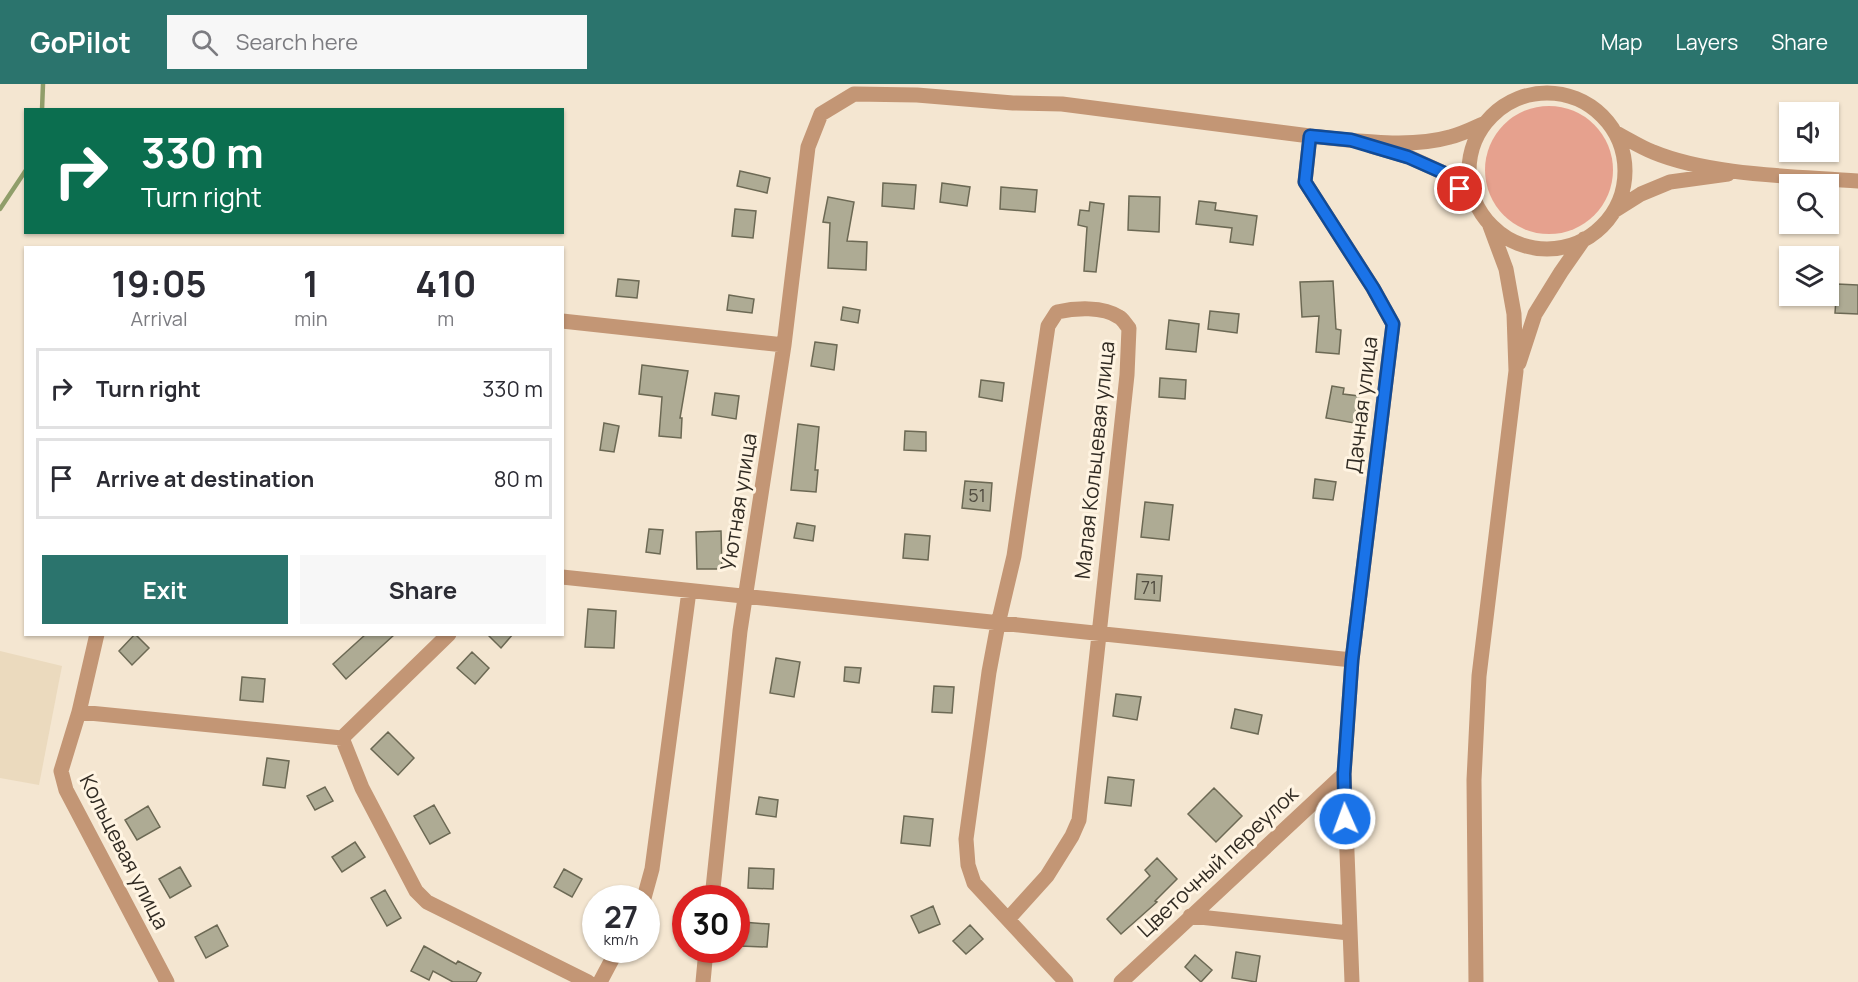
<!DOCTYPE html>
<meta charset="utf-8">
<style>
body{margin:0;font-family:Manrope,sans-serif;background:#f7f7f7;color:#2b2b33;height:100vh;display:flex;flex-direction:column;font-size:22px;white-space:nowrap}
*{box-sizing:border-box;margin:0}
p{font-size:20px;color:#7c7c81}
.icon{flex:none;width:33px;height:33px;fill:none;stroke:currentColor;stroke-width:2;stroke-linecap:round;stroke-linejoin:round}
.map{position:relative;flex:1;overflow:hidden}
.drawer{position:absolute;left:24px;top:162px;width:540px;height:390px;display:flex;flex-direction:column;background:#fff;border-radius:0px;box-shadow:0 2px 4px #0004}
.drawer>*{flex:none}
.banner{position:absolute;left:24px;top:24px;width:540px;height:126px;border-radius:0px;box-shadow:0 2px 4px #0004;background:#0b6e4f;color:#fff;overflow:hidden}
.fabs{position:absolute;left:1779px;top:18px;display:grid;gap:12px}
.fabs a{display:grid;place-items:center;width:60px;height:60px;border-radius:0px;background:#fff;box-shadow:0 2px 4px #0004;font-size:30px}
.speed{position:absolute;left:582px;top:801px;display:flex;gap:12px;font-size:30px;font-weight:700;text-align:center}
.speed>*{display:grid;place-content:center;width:78px;height:78px;border-radius:50%;background:#fff;box-shadow:0 2px 4px #0004;line-height:1}
.speed small{font-size:15px;font-weight:400}
.speed .limit{border:9px solid #d22;background:#fff;color:#111}
.pin{position:absolute;display:grid;place-items:center;width:51px;height:51px;color:#fff;margin:-26px;border:3px solid #fff;border-radius:50%;box-shadow:0 2px 6px #0007}
.me{position:absolute;width:66px;margin:-33px;rotate:358deg;stroke-linejoin:round;filter:drop-shadow(0 0 4px #0008)}
.turn{display:flex;align-items:center;gap:21px;height:126px;padding:0 18px;font-size:27px}
.turn .icon{width:78px;height:78px;stroke-width:2.5}
.turn b{display:block;font-size:42px;line-height:51px}
.eta{display:flex;justify-content:space-evenly;align-items:center;height:102px;text-align:center}
.eta b{font-size:36px;font-weight:700;line-height:42px}
.button{display:flex;gap:12px;margin-top:auto;padding:12px 18px}
.button a{flex:1;height:69px;border-radius:0px;background:#2b746d;color:#fff;font-size:24px;font-weight:700;line-height:69px;text-align:center}
.button a+a{background:#f7f7f7;color:#2b2b33}
ul{padding:0;list-style:none}
li{display:flex;align-items:center;gap:18px;height:81px;margin:0 12px 9px;padding:0 6px;border:3px solid #e1e1e2;border-radius:0px}
li div{flex:1}
li b{display:block;font-size:22px}
li em{font-style:normal}
header{display:flex;align-items:center;gap:36px;box-sizing:border-box;height:84px;padding:0 30px;background:#2b746d;color:#fff}
header strong{font-size:28px}
nav{display:flex;gap:33px;margin-inline-start:auto;font-size:21px}
.search{width:420px;height:54px;background:#f7f7f7;display:flex;align-items:center;gap:15px;box-sizing:border-box;padding:0 21px;border-radius:0px;color:#7c7c81;font-size:22px}
.map>svg:first-child{display:block}
.built{fill:#ebdabe}
.green{fill:#e6a18e}
.lines{fill:none;stroke-linecap:round;stroke-linejoin:round}
.stream{stroke:#909e6a;stroke-width:4.5}
.building{fill:#aeab94;stroke:#6c6954;stroke-width:1.5}
.minor{stroke:#c39675;stroke-width:15}
.route-casing{stroke:#114b97;stroke-width:15}
.route{stroke:#1a73e8;stroke-width:10}
.labels{text-anchor:middle;stroke-width:6;stroke-linejoin:round;paint-order:stroke}
.number-label{font-size:18px;fill:#504b3f}
.street-label{font-size:21px;fill:#312b23;stroke:#fff4e2}
</style>
<header>
<strong>GoPilot</strong>
<div class="search"><svg class="icon" aria-label="search" viewBox="0 0 24 24"><circle cx="10" cy="10" r="6"/><path d="M15 15l6 6"/></svg>Search here</div>
<nav><a>Map</a><a>Layers</a><a>Share</a></nav>
</header>
<div class="map">
<svg width="1858" height="898" viewBox="0 0 1858 898">
<rect width="100%" height="100%" fill="#f4e6d1"/>
<path class="built" d="M0 567 62 582 39 701 0 694Z"/>
<path class="green" d="M1485 86a64 64 0 1 1 128 0a64 64 0 1 1-128 0Z"/>
<g class="lines">
<path class="stream" d="M42 26 43 0
M0 125 26 86"/>
</g>
<path class="building" d="M740 87 770 94 767 109 737 102Z
M883 99 916 101 914 125 882 122Z
M942 99 970 103 967 122 940 118Z
M1001 103 1037 106 1035 128 1000 125Z
M1129 112 1160 113 1159 148 1128 146Z
M828 113 854 118 847 157 867 158 866 186 828 184 830 139 823 138Z
M1199 117 1216 119 1215 126 1257 132 1253 161 1230 158 1232 144 1196 140Z
M1090 118 1104 120 1096 188 1084 187 1087 143 1078 141 1080 126 1089 127Z
M735 125 756 127 753 154 732 152Z
M618 195 639 197 637 214 616 212Z
M1333 197 1336 245 1341 246 1339 270 1316 268 1319 232 1302 233 1300 198Z
M1837 200 1858 201V230L1835 229Z
M729 211 754 215 752 229 727 226Z
M843 223 860 226 858 239 841 236Z
M1210 227 1239 230 1237 249 1208 245Z
M1169 236 1199 240 1196 268 1166 265Z
M815 258 837 261 834 286 811 282Z
M642 281 688 287 680 334H682L681 354 659 352 662 313 639 310Z
M1160 294 1186 296 1185 315 1159 313Z
M981 296 1004 299 1002 317 979 313Z
M1332 302 1344 304 1343 310 1359 312 1354 339 1326 334Z
M715 309 739 312 736 335 712 331Z
M604 339 619 342 614 368 600 366Z
M798 340 819 343 815 386H818L816 408 791 406Z
M905 347 926 348V367L904 366Z
M1315 395 1336 398 1333 416 1313 414Z
M965 397 992 399 990 427 962 424Z
M1145 418 1173 421 1169 456 1141 453Z
M797 439 815 442 813 457 794 454Z
M649 445 663 446 660 470 646 468Z
M721 447 722 485H697L696 448Z
M905 450 930 452 928 476 903 474Z
M1137 490 1162 492 1160 517 1135 515Z
M588 525 616 527 614 564 585 563Z
M135 550 149 564 132 581 119 567Z
M366 550H395L346 595 333 580Z
M487 550H513L501 564Z
M472 568 489 584 475 600 457 584Z
M776 574 800 578 794 613 770 609Z
M845 583 861 584 859 599 844 597Z
M242 593 265 595 263 618 240 616Z
M934 602 954 603 952 629 932 628Z
M1116 610 1141 613 1137 636 1113 632Z
M1235 625 1262 631 1258 650 1231 644Z
M388 648 414 674 398 691 371 665Z
M267 674 289 677 285 704 263 701Z
M1108 693 1134 696 1131 722 1105 719Z
M325 703 333 717 315 726 307 712Z
M1214 704 1242 732 1216 758 1188 730Z
M759 713 778 716 776 733 756 730Z
M434 721 450 749 430 760 414 732Z
M148 722 160 743 137 756 125 736Z
M904 732 933 735 930 762 901 759Z
M355 758 365 773 342 788 332 773Z
M1157 774 1177 795 1155 817 1157 818 1121 850 1107 835 1150 792 1145 786Z
M180 783 191 802 170 814 159 795Z
M749 784 774 785 773 805 748 804Z
M564 785 582 795 572 813 554 803Z
M385 806 401 834 387 842 371 814Z
M933 822 940 840 919 849 911 832Z
M742 838 769 840 767 863 740 862Z
M217 841 228 862 206 874 195 853Z
M970 841 983 855 966 870 953 857Z
M424 862 456 880 458 877 481 889 476 898H453L433 887 429 896 411 887Z
M1236 868 1260 872 1256 898 1232 894Z
M1195 871 1212 886 1201 898 1185 883Z"/>
<g class="lines">
<path class="minor" d="M1469 87a78 78 0 1 1 156 0a78 78 0 1 1-156 0Z
M1616 49C1628 55 1640 63 1653 68 1711 92 1795 92 1858 97
M1310 52 1305 98 1373 204 1393 240 1352 576 1344 690 1352 898
M1371 62 1409 73 1444 89 1473 119
M1614 127 1641 110 1670 98 1728 90
M562 237 784 261
M1519 279 1535 230 1561 188 1584 155
M562 493 1352 576
M97 550 79 628 61 687 66 706 167 898
M79 628 342 654
M342 654 362 704 416 807 427 818 588 898
M342 654 449 550
M644 814 652 785 689 507
M712 814 740 547 784 261 808 63 821 30 854 10 917 11 1013 19 1062 20 1310 52C1353 56 1408 65 1450 53 1462 50 1474 44 1485 39
M1190 832 1349 849
M1009 834 1047 792 1072 752 1079 736 1127 291 1129 244C1126 241 1123 235 1119 233 1103 222 1075 224 1057 228L1048 242 1014 472 998 540 989 588 966 755 968 781 974 799 1066 898
M600 898 617 866
M703 898 706 866
M1121 898 1344 690
M1476 898 1474 696 1479 592 1516 287 1514 230 1506 185 1490 142"/>
</g>
<g class="lines">
<g class="route-casing">
<path id="route" d="M1345 735 1344 690 1352 576 1393 240 1373 204 1305 98 1310 52 1351 56 1408 73 1444 89 1460 105"/>
</g>
<use href="#route" class="route"/>
</g>
<g class="labels">
<g class="number-label">
<text x="977" y="418">51</text>
<text x="1149" y="510">71</text>
</g>
<g class="street-label">
<text transform="translate(1362 321) rotate(-83)" y="7">Дачная улица</text>
<text transform="translate(1095 376) rotate(-84)" y="7">Малая Кольцевая улица</text>
<text transform="translate(739 418) rotate(-81)" y="7">Уютная улица</text>
<text transform="translate(124 768) rotate(63)" y="7">Кольцевая улица</text>
<text transform="translate(1218 778) rotate(-43)" y="7">Цветочный переулок</text>
</g>
</g>
</svg>
<div class="fabs">
<a><svg class="icon" aria-label="sound" viewBox="0 0 24 24"><path d="M4 9h4l5-4v14l-5-4H4zM17 9q2 3 0 6"/></svg></a>
<a><svg class="icon" aria-label="search" viewBox="0 0 24 24"><circle cx="10" cy="10" r="6"/><path d="M15 15l6 6"/></svg></a>
<a><svg class="icon" aria-label="layers" viewBox="0 0 24 24"><path d="M12 4l9 5-9 5-9-5zM3 14l9 5 9-5"/></svg></a>
</div>
<div class="speed"><div>27<small>km/h</small></div><div class="limit">30</div></div>
<div class="pin" style="left:1460px;top:105px;background:#d93025"><svg class="icon" aria-label="arrive" viewBox="0 0 24 24"><path d="M6 21V4h12l-3 4 3 4H6"/></svg></div>
<svg class="me" style="left:1345px;top:735px" viewBox="-20 -20 40 40"><circle r="17" fill="#1a73e8" stroke="#fff" stroke-width="3"/><path d="M0-11L8 9 0 5-8 9z" fill="#fff"/></svg>
<div class="banner">
<div class="turn"><svg class="icon" aria-label="right" viewBox="0 0 24 24"><path d="M7 20v-9h11M14 6l5 5-5 5"/></svg><div><b>330 m</b>Turn right</div></div>
</div>
<section class="drawer">
<div class="eta">
<div><b>19:05</b><p>Arrival</p></div>
<div><b>1</b><p>min</p></div>
<div><b>410</b><p>m</p></div>
</div>
<ul>
<li><svg class="icon" aria-label="right" viewBox="0 0 24 24"><path d="M7 20v-9h11M14 6l5 5-5 5"/></svg><div><b>Turn right</b></div><em>330 m</em></li>
<li><svg class="icon" aria-label="arrive" viewBox="0 0 24 24"><path d="M6 21V4h12l-3 4 3 4H6"/></svg><div><b>Arrive at destination</b></div><em>80 m</em></li>
</ul>
<div class="button"><a>Exit</a><a>Share</a></div>
</section>
</div>
